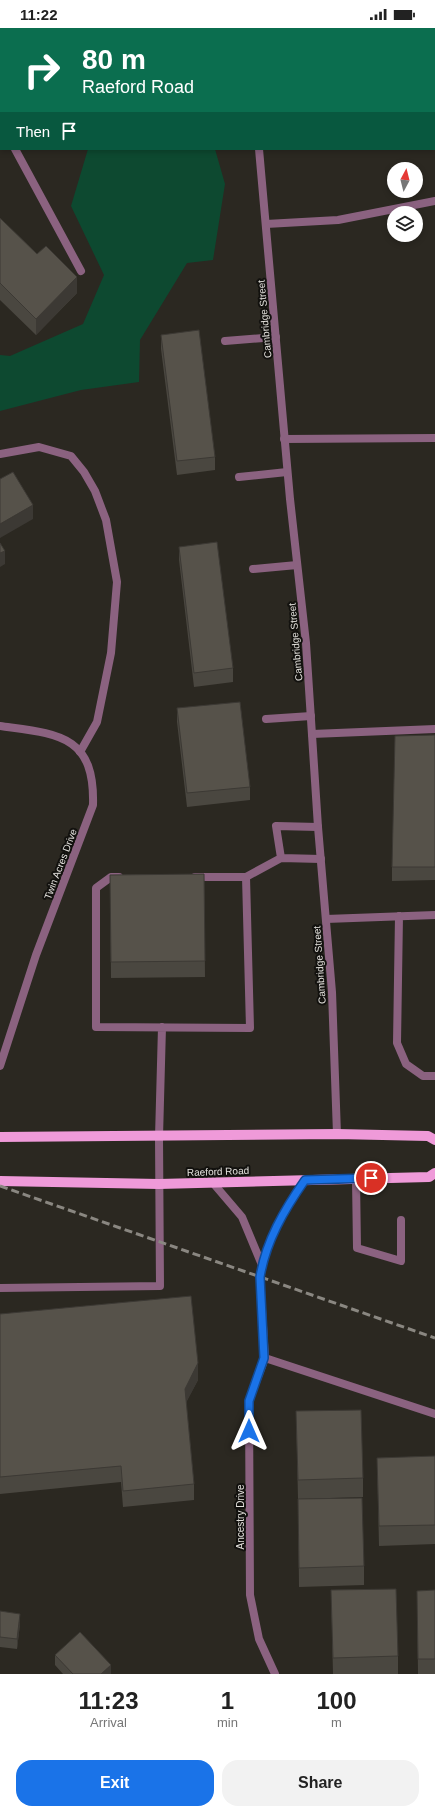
<!DOCTYPE html>
<style>
body{margin:0;font-family:Helvetica,sans-serif;background:#f2f2f2;color:#222;height:100vh;display:flex;flex-direction:column;font-size:15px;white-space:nowrap}
*{box-sizing:border-box;margin:0}
p{font-size:13px;color:#767676}
.icon{flex:none;width:22px;height:22px;fill:none;stroke:currentColor;stroke-width:2;stroke-linecap:round;stroke-linejoin:round}
.map{position:relative;height:1646px;overflow:hidden}
.panel{display:flex;flex-direction:column;background:#fff;flex:1}
.panel>*{flex:none}
.top-card{position:absolute;left:0px;top:0px;width:435px;height:122px;box-shadow:0 2px 6px #0003;background:#0b6e4f;color:#fff;overflow:hidden}
.needle{width:26px;rotate:7deg}
.buttons{position:absolute;left:387px;top:134px;display:grid;gap:8px}
.buttons a{display:grid;place-items:center;width:36px;height:36px;border-radius:50%;background:#fff;box-shadow:0 2px 6px #0003;font-size:20px}
.pin{position:absolute;display:grid;place-items:center;width:34px;height:34px;color:#fff;margin:-17px;border:2px solid #fff;border-radius:50%;box-shadow:0 1px 4px #0007}
.me{position:absolute;width:44px;margin:-22px;rotate:0deg;stroke-linejoin:round;filter:drop-shadow(0 0 3px #0008)}
.turn{display:flex;align-items:center;gap:14px;height:84px;padding:0 16px;font-size:18px}
.turn .icon{width:52px;height:52px;stroke-width:2.5}
.turn b{display:block;font-size:28px;line-height:34px}
.then{display:flex;align-items:center;height:38px;padding:0 16px;background:#0003;gap:8px;font-size:15px}
.eta{display:flex;justify-content:space-evenly;align-items:center;height:68px;text-align:center}
.eta b{font-size:24px;font-weight:800;line-height:28px}
.cta{display:flex;gap:8px;margin-top:auto;padding:8px 16px}
.cta a{flex:1;height:46px;border-radius:16px;background:#1a73e8;color:#fff;font-size:16px;font-weight:800;line-height:46px;text-align:center}
.cta a+a{background:#f2f2f2;color:#222}
.status{display:flex;justify-content:space-between;align-items:center;height:28px;padding:0 20px;background:#fff;direction:ltr}
.status svg{height:11px;fill:currentColor}
.map>svg:first-child{display:block}
.green{fill:#0d4930}
.lines{fill:none;stroke-linecap:round;stroke-linejoin:round}
.lane{stroke:#8b6280;stroke-width:8}
.street{stroke:#8b6280;stroke-width:8}
.primary{stroke:#ef9ad9;stroke-width:10}
.rail{stroke:#8a8781;stroke-width:3;stroke-dasharray:8 4;stroke-linecap:butt}
.wall{fill:#4a4740}
.shaded-wall{fill:#3c3934}
.building{fill:#56524a;stroke:#3c3934}
.route-casing{stroke:#114b97;stroke-width:10}
.route{stroke:#1a73e8;stroke-width:7}
.labels{text-anchor:middle;stroke-width:4;stroke-linejoin:round;paint-order:stroke}
.street-label{font-size:10px;fill:#e4e2dd;stroke:#12110e}
</style>
<div class="status"><b>11:22</b><svg viewBox="0 0 49 12"><path d="M0 12V9h3v3zM5 12V6h3v6zM10 12V3h3v9zM15 12V0h3v12zM26 1h20v11H26zM47 4h2v5h-2z"/></svg></div>
<div class="map">
<svg width="435" height="1646" viewBox="0 0 435 1646">
<rect width="100%" height="100%" fill="#2b2821"/>
<path class="green" d="M0 0H425L1 1V38Z
M88 121H215L225 156 213 232 187 235 140 312 139 354 81 362 0 383V327L10 328 83 296 104 247 71 178Z"/>
<g class="lines">
<path class="lane" d="M15 121 81 243
M266 196 338 192 435 173
M225 313 276 309
M284 411 435 410
M0 426 39 419 71 428 84 444 95 463 106 492 117 554 111 625 97 694 80 724
M239 449 287 444
M253 541 297 537
M266 691 311 688
M312 706 435 701
M281 830 276 798 318 799
M119 849H111L96 860V999L250 1000 246 849 281 830 321 831
M195 849H246
M399 888 397 1015 406 1036 423 1048H435
M326 891 435 887
M356 1151 357 1220 401 1233V1192
M0 1260 160 1258 159 1109 162 999"/>
<path class="street" d="M434 20H435
M0 67H1
M259 121 290 471 306 615 318 799 332 964 337 1106
M0 698C57 706 95 706 93 777L36 927 0 1038
M213 1155 242 1189 262 1237
M265 1330 260 1249C266 1213 284 1182 305 1152
M275 1646 259 1611 250 1567 249 1373 265 1330 435 1386"/>
<path class="primary" d="M0 1109 337 1106 428 1108 435 1112
M0 1153 159 1156 429 1149 435 1145"/>
<path class="rail" d="M0 1158 435 1310"/>
</g>
<path class="wall" d="M0 190 77 265 36 307 0 272Z
M161 307 215 429V442L177 447 161 321Z
M179 519 233 640V654L194 659 179 532Z
M177 680 250 759V772L187 779 177 694Z
M435 707V852L392 853V839Z
M204 846 205 949 111 950 110 847Z
M0 1286 198 1352 186 1374 194 1456V1472L123 1479 121 1454 0 1466Z
M296 1383 363 1450V1469L298 1471Z
M435 1428V1516L379 1518 377 1430Z
M298 1471 364 1538V1557L299 1559Z
M331 1562 398 1628V1646H333Z
M435 1562V1646H418L417 1563Z
M0 1583 20 1596 17 1621 0 1619Z
M55 1627 111 1646H63L55 1637Z"/>
<path class="shaded-wall" d="M77 249V265L36 307V291Z
M33 477V491L0 510V496Z
M5 523V536L0 539V525Z
M198 1335V1352L185 1377V1361Z
M20 1586V1596L17 1621V1611Z
M111 1637V1646H101Z"/>
<path class="building" d="M0 190 37 226 46 218 77 249 36 291 0 255Z
M199 302 215 429 177 433 161 307Z
M13 444 33 477 0 496V451Z
M217 514 233 640 194 645 179 519Z
M0 515 5 523 0 525Z
M240 674 250 759 187 765 177 680Z
M435 707V839H392L395 708Z
M204 846 205 933 111 934 110 847Z
M191 1268 198 1335 185 1361 194 1456 123 1463 121 1438 0 1449V1286Z
M361 1382 363 1450 298 1452 296 1383Z
M435 1428V1497L379 1498 377 1430Z
M362 1470 364 1538 299 1540 298 1471Z
M396 1561 398 1628 333 1630 331 1562Z
M435 1562V1631H418L417 1563Z
M0 1583 20 1586 17 1611 0 1609Z
M80 1604 111 1637 101 1646H73L55 1627Z"/>
<g class="lines">
<g class="route-casing">
<path id="route" d="M249 1403V1373L264 1330 260 1249C266 1213 284 1182 305 1152L371 1150"/>
</g>
<use href="#route" class="route"/>
</g>
<g class="labels">
<g class="street-label">
<text transform="translate(264 291) rotate(-95)" y="4">Cambridge Street</text>
<text transform="translate(295 614) rotate(-95)" y="4">Cambridge Street</text>
<text transform="translate(60 836) rotate(-69)" y="4">Twin Acres Drive</text>
<text transform="translate(319 937) rotate(-94)" y="4">Cambridge Street</text>
<text transform="translate(218 1143) rotate(-2)" y="4">Raeford Road</text>
<text transform="translate(240 1489) rotate(-90)" y="4">Ancestry Drive</text>
</g>
</g>
</svg>
<div class="buttons">
<a><svg class="needle" viewBox="-14 -14 28 28"><path d="M0-13l5 13h-10z" fill="#e53935"/><path d="M0 13l5-13h-10z" fill="#767676"/></svg></a>
<a><svg class="icon" aria-label="layers" viewBox="0 0 24 24"><path d="M12 4l9 5-9 5-9-5zM3 14l9 5 9-5"/></svg></a>
</div>
<div class="pin" style="left:371px;top:1150px;background:#d93025"><svg class="icon" aria-label="arrive" viewBox="0 0 24 24"><path d="M6 21V4h12l-3 4 3 4H6"/></svg></div>
<svg class="me" style="left:249px;top:1403px" viewBox="-20 -20 40 40"><path d="M0-17L14 15 0 8-14 15z" fill="#1a73e8" stroke="#fff" stroke-width="4"/></svg>
<div class="top-card">
<div class="turn"><svg class="icon" aria-label="right" viewBox="0 0 24 24"><path d="M7 20v-9h11M14 6l5 5-5 5"/></svg><div><b>80 m</b>Raeford Road</div></div>
<div class="then">Then<svg class="icon" aria-label="arrive" viewBox="0 0 24 24"><path d="M6 21V4h12l-3 4 3 4H6"/></svg></div>
</div>
</div>
<section class="panel">
<div class="eta">
<div><b>11:23</b><p>Arrival</p></div>
<div><b>1</b><p>min</p></div>
<div><b>100</b><p>m</p></div>
</div>
<div class="cta"><a>Exit</a><a>Share</a></div>
</section>
